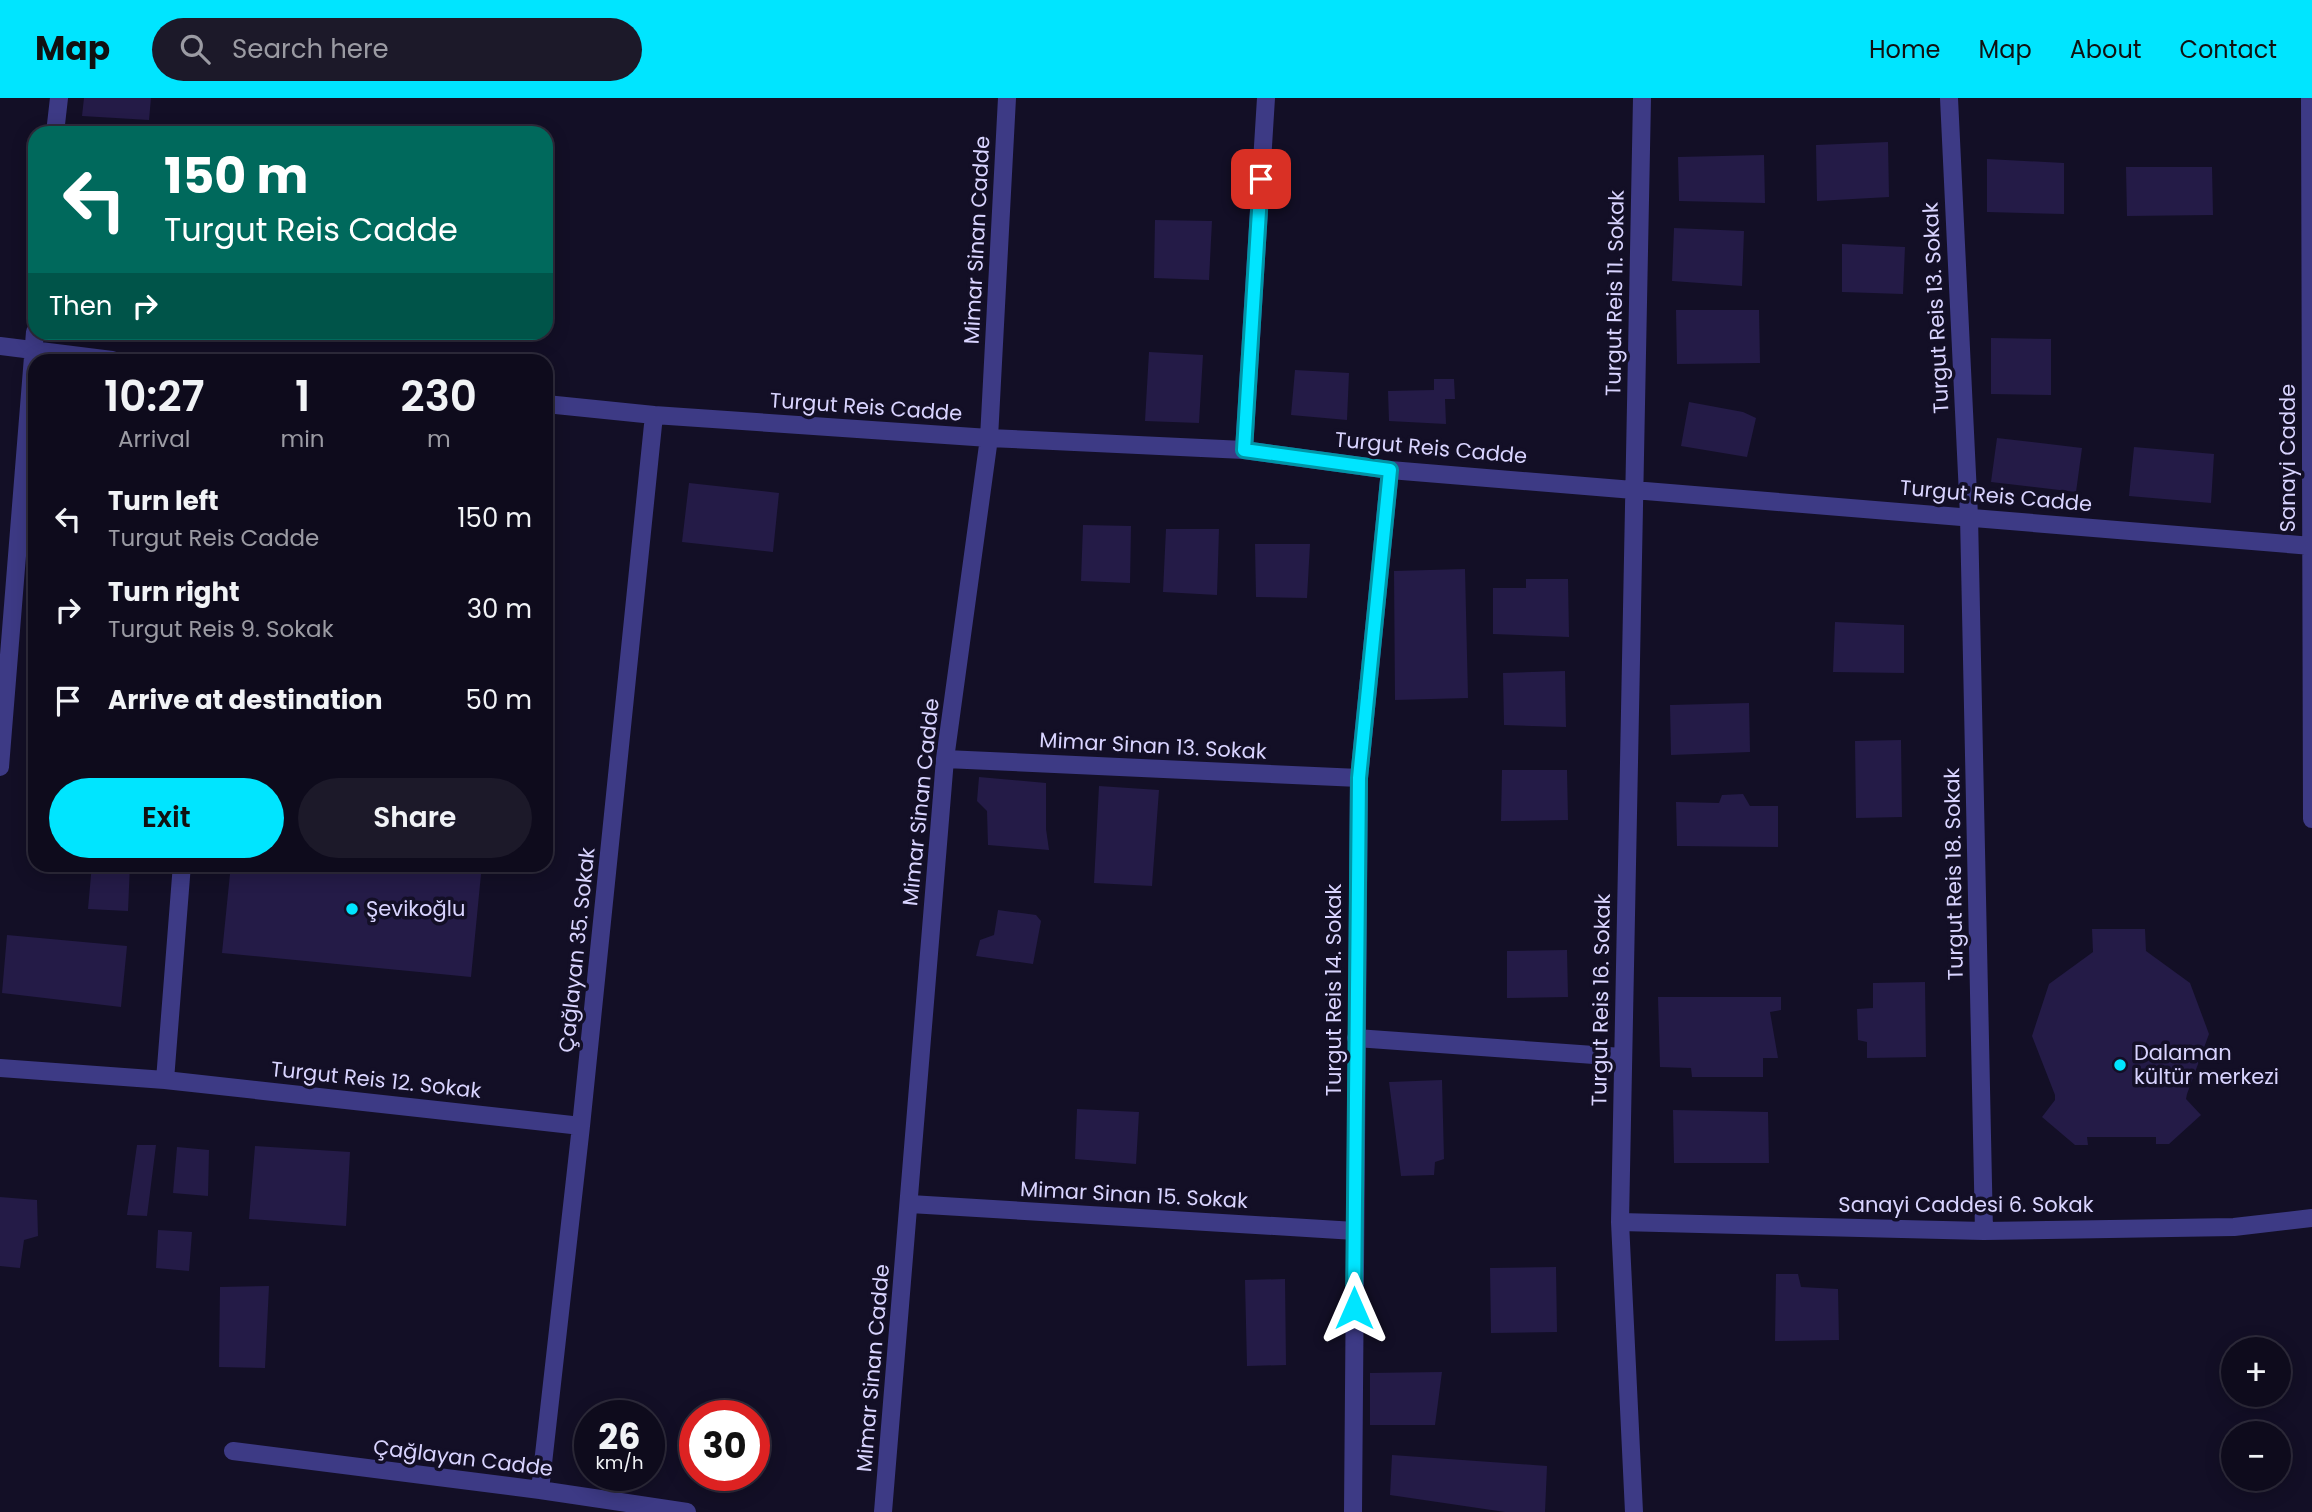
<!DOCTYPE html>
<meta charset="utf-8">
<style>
body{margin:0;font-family:Poppins,sans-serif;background:#1c1929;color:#f1f3f6;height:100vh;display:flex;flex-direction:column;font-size:26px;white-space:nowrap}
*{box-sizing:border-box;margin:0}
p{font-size:23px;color:#9b9ba3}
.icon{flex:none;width:38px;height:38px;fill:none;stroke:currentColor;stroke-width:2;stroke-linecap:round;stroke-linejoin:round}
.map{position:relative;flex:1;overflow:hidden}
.sheet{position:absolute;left:28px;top:256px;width:525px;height:518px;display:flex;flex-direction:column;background:#0e0b1c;border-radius:21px;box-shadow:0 4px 18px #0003,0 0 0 2px #2e2b3b}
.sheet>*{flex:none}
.hud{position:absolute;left:28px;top:28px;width:525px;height:214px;border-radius:21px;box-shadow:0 4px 18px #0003,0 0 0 2px #2e2b3b;background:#00695c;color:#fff;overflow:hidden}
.controls{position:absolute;left:2221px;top:1239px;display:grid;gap:14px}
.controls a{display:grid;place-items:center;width:70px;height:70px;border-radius:50%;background:#0e0b1c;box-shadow:0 4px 18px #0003,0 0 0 2px #2e2b3b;font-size:35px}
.speed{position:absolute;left:574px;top:1302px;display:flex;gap:14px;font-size:35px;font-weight:700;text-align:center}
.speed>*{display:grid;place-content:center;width:91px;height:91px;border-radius:50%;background:#0e0b1c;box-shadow:0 4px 18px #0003,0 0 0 2px #2e2b3b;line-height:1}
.speed small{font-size:18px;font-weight:400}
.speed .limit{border:10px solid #d22;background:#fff;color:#111}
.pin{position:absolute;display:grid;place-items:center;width:60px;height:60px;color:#fff;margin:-30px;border-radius:14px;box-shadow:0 4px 10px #0006}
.me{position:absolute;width:77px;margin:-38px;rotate:0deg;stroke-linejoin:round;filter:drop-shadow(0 0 5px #0008)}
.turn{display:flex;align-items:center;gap:24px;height:147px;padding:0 21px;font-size:32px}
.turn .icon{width:91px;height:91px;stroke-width:2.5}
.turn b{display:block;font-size:49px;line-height:60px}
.then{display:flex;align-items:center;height:66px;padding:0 21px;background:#0003;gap:14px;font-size:26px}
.eta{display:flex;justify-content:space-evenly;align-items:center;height:119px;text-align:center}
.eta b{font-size:42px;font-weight:600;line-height:49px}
.primary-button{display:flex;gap:14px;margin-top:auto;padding:14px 21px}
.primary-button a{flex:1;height:80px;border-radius:42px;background:#00e5ff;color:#111;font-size:28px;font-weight:600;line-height:80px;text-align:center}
.primary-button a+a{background:#1c1929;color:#f1f3f6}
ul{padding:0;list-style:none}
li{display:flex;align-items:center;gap:21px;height:91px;padding:0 21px}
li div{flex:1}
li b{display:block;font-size:26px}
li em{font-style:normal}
header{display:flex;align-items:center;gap:42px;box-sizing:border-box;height:98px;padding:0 35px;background:#00e5ff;color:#111}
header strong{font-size:33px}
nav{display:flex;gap:38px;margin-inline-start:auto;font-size:24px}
.search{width:490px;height:63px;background:#1c1929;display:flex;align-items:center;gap:18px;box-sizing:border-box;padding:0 24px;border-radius:38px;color:#9b9ba3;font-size:26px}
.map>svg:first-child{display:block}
.building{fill:#241b47}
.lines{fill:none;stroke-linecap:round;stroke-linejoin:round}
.minor{stroke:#3d3a85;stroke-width:18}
.route-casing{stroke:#0095a6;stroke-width:18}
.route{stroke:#00e5ff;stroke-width:12}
.poi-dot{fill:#00e5ff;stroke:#130f26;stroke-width:2.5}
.labels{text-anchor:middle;stroke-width:7;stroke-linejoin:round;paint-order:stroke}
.street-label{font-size:21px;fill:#d9d4ff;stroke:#130f26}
.poi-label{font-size:21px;fill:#d9d4ff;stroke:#130f26;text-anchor:start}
</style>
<header>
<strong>Map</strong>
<div class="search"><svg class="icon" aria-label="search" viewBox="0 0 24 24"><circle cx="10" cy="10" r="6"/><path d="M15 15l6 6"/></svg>Search here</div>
<nav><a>Home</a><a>Map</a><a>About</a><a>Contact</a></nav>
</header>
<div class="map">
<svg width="2312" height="1414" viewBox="0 0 2312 1414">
<rect width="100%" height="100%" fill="#130f26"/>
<path class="building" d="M84 0H151L149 22 82 18Z
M1888 44 1889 99 1817 103 1816 47Z
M1764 57 1765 105 1679 103 1678 59Z
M1987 61 2064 65V116L1987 114Z
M2126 69H2212L2213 117 2127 118Z
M1155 122 1212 123 1209 182 1154 180Z
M1674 130 1744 133 1742 188 1672 183Z
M1842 146 1905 149 1903 196 1842 194Z
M1676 212H1759L1760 265 1677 266Z
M1991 240 2051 241V297L1991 296Z
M1149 254 1203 257 1199 325 1145 323Z
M1295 272 1349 275 1347 322 1291 317Z
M1434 281H1454L1455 301H1445L1446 326 1389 323 1388 293 1434 292Z
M1689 304 1743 314 1756 320 1747 359 1681 348Z
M1997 340 2082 350 2076 394 1991 384Z
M2134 349 2214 356 2211 405 2129 398Z
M689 385 779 395 773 454 682 444Z
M1083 427 1131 428 1130 485 1081 483Z
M1166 431H1219L1217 497 1163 494Z
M1255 446H1310L1307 500 1256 499Z
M1465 471 1468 600 1395 602 1394 473Z
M1526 481H1568L1569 539 1493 536V490H1526Z
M1835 524 1904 527V575L1833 574Z
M1565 573 1566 629 1504 627 1503 575Z
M1749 605 1750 654 1671 657 1670 607Z
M1901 642 1902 719 1856 720 1855 643Z
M1502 672H1567L1568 722 1501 723Z
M979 679 1046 685V731L1049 752 988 747 987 713 977 703Z
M1099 688 1159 692 1152 788 1094 785Z
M1743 696 1750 708H1778V749L1677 748 1676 704 1719 705 1722 697Z
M92 766H130L128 813 88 811Z
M231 766H482L471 879 222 855Z
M998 812 1036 817 1041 823 1033 866 976 858 980 842 994 837Z
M2092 831H2145L2146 853 2190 885 2209 936 2187 996 2186 1001 2201 1017 2169 1046H2156V1039H2087L2088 1047H2075L2042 1019 2055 1002V997L2032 938 2049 886 2093 854Z
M7 837 127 848 121 909 2 895Z
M1567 852 1568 899 1507 900V853Z
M1925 884 1926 959 1867 960V944L1858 942 1857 911 1873 910V885Z
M1658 899H1781V912L1770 914 1778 960H1763V979H1692L1691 970 1660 969Z
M1442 982 1444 1061 1435 1064 1434 1077 1401 1078 1389 984Z
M1077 1011 1139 1014 1136 1066 1075 1061Z
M1673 1012 1768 1014 1769 1065H1674Z
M137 1047H156L147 1118 127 1117Z
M255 1048 350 1054 346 1128 249 1121Z
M177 1049 209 1052 208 1098 173 1095Z
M0 1099 37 1102 38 1138 24 1142 20 1170 0 1168Z
M158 1132 192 1134 189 1173 156 1170Z
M1556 1169 1557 1234 1491 1235 1490 1170Z
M1776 1176H1798L1801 1189 1838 1191 1839 1242 1775 1243Z
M1285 1181 1286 1267 1247 1268 1245 1182Z
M269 1188 265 1270 219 1269 220 1189Z
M1442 1274 1435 1327H1370V1275Z
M1392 1357 1547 1368 1545 1414H1505L1390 1397Z"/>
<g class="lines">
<path class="minor" d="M1949 0 1969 418 1984 1133
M2310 0 2312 721
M55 35 59 0
M0 248 112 262
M546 306 654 317 989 340 1244 352 1390 372 2312 448
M1244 352 1266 0
M945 661 1359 680
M0 669 35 234
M1356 940 1622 959
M0 970 165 982 581 1028
M165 982 182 766
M910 1106 1355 1133
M1620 1124 1984 1133 2234 1129 2312 1120
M233 1353 540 1392 687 1414
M540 1392 581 1028 654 317
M883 1414 945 661 989 340 1007 0
M1353 1414 1359 680 1390 372
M1634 1414 1620 1124 1642 0"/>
</g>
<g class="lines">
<g class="route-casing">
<path id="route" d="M1261 81 1244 352 1390 372 1359 680 1354 1210"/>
</g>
<use href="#route" class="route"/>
</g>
<g class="poi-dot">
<circle cx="352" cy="811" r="7"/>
<circle cx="2120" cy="967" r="7"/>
</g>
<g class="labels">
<g class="street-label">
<text transform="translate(977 142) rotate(-87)" y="7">Mimar Sinan Cadde</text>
<text transform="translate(1615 195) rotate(-89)" y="7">Turgut Reis 11. Sokak</text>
<text transform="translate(1936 210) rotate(-93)" y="7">Turgut Reis 13. Sokak</text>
<text transform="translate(866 309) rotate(4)" y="7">Turgut Reis Cadde</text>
<text transform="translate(1431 350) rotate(5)" y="7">Turgut Reis Cadde</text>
<text transform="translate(2288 360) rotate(-90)" y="7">Sanayi Cadde</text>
<text transform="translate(1996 398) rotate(5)" y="7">Turgut Reis Cadde</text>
<text transform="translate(1153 648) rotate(3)" y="7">Mimar Sinan 13. Sokak</text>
<text transform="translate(921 704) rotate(-84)" y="7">Mimar Sinan Cadde</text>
<text transform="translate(1954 776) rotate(-91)" y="7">Turgut Reis 18. Sokak</text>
<text transform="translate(577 852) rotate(-84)" y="7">Çağlayan 35. Sokak</text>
<text transform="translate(1334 892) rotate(-90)" y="7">Turgut Reis 14. Sokak</text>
<text transform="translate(1601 902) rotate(-89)" y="7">Turgut Reis 16. Sokak</text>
<text transform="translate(376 982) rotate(6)" y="7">Turgut Reis 12. Sokak</text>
<text transform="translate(1134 1097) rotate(3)" y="7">Mimar Sinan 15. Sokak</text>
<text x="1966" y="1114">Sanayi Caddesi 6. Sokak</text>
<text transform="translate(873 1270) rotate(-85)" y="7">Mimar Sinan Cadde</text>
<text transform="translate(463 1360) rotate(7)" y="7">Çağlayan Cadde</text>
</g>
<g class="poi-label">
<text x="366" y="818">Şevikoğlu</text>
<text x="2134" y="962">Dalaman<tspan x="2134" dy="24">kültür merkezi</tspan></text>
</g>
</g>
</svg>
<div class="controls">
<a>+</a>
<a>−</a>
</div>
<div class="speed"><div>26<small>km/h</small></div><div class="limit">30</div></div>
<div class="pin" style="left:1261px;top:81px;background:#d93025"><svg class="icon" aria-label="arrive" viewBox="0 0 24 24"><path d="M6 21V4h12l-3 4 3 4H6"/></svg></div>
<svg class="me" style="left:1354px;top:1210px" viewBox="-20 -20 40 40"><path d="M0-17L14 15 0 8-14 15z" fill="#00e5ff" stroke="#fff" stroke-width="4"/></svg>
<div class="hud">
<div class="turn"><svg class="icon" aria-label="left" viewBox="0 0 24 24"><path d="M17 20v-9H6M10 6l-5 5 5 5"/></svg><div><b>150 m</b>Turgut Reis Cadde</div></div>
<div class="then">Then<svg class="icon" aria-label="right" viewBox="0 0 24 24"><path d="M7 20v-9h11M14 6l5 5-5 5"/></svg></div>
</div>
<section class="sheet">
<div class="eta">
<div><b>10:27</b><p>Arrival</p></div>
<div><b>1</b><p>min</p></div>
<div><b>230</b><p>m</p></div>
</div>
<ul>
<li><svg class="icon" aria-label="left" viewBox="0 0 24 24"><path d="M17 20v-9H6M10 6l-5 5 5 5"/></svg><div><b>Turn left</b><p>Turgut Reis Cadde</p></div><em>150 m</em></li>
<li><svg class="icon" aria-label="right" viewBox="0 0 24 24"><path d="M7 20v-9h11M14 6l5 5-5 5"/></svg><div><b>Turn right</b><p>Turgut Reis 9. Sokak</p></div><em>30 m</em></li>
<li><svg class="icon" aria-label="arrive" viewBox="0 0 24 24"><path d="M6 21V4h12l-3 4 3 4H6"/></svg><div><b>Arrive at destination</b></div><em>50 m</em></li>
</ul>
<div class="primary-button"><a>Exit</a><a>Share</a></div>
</section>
</div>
